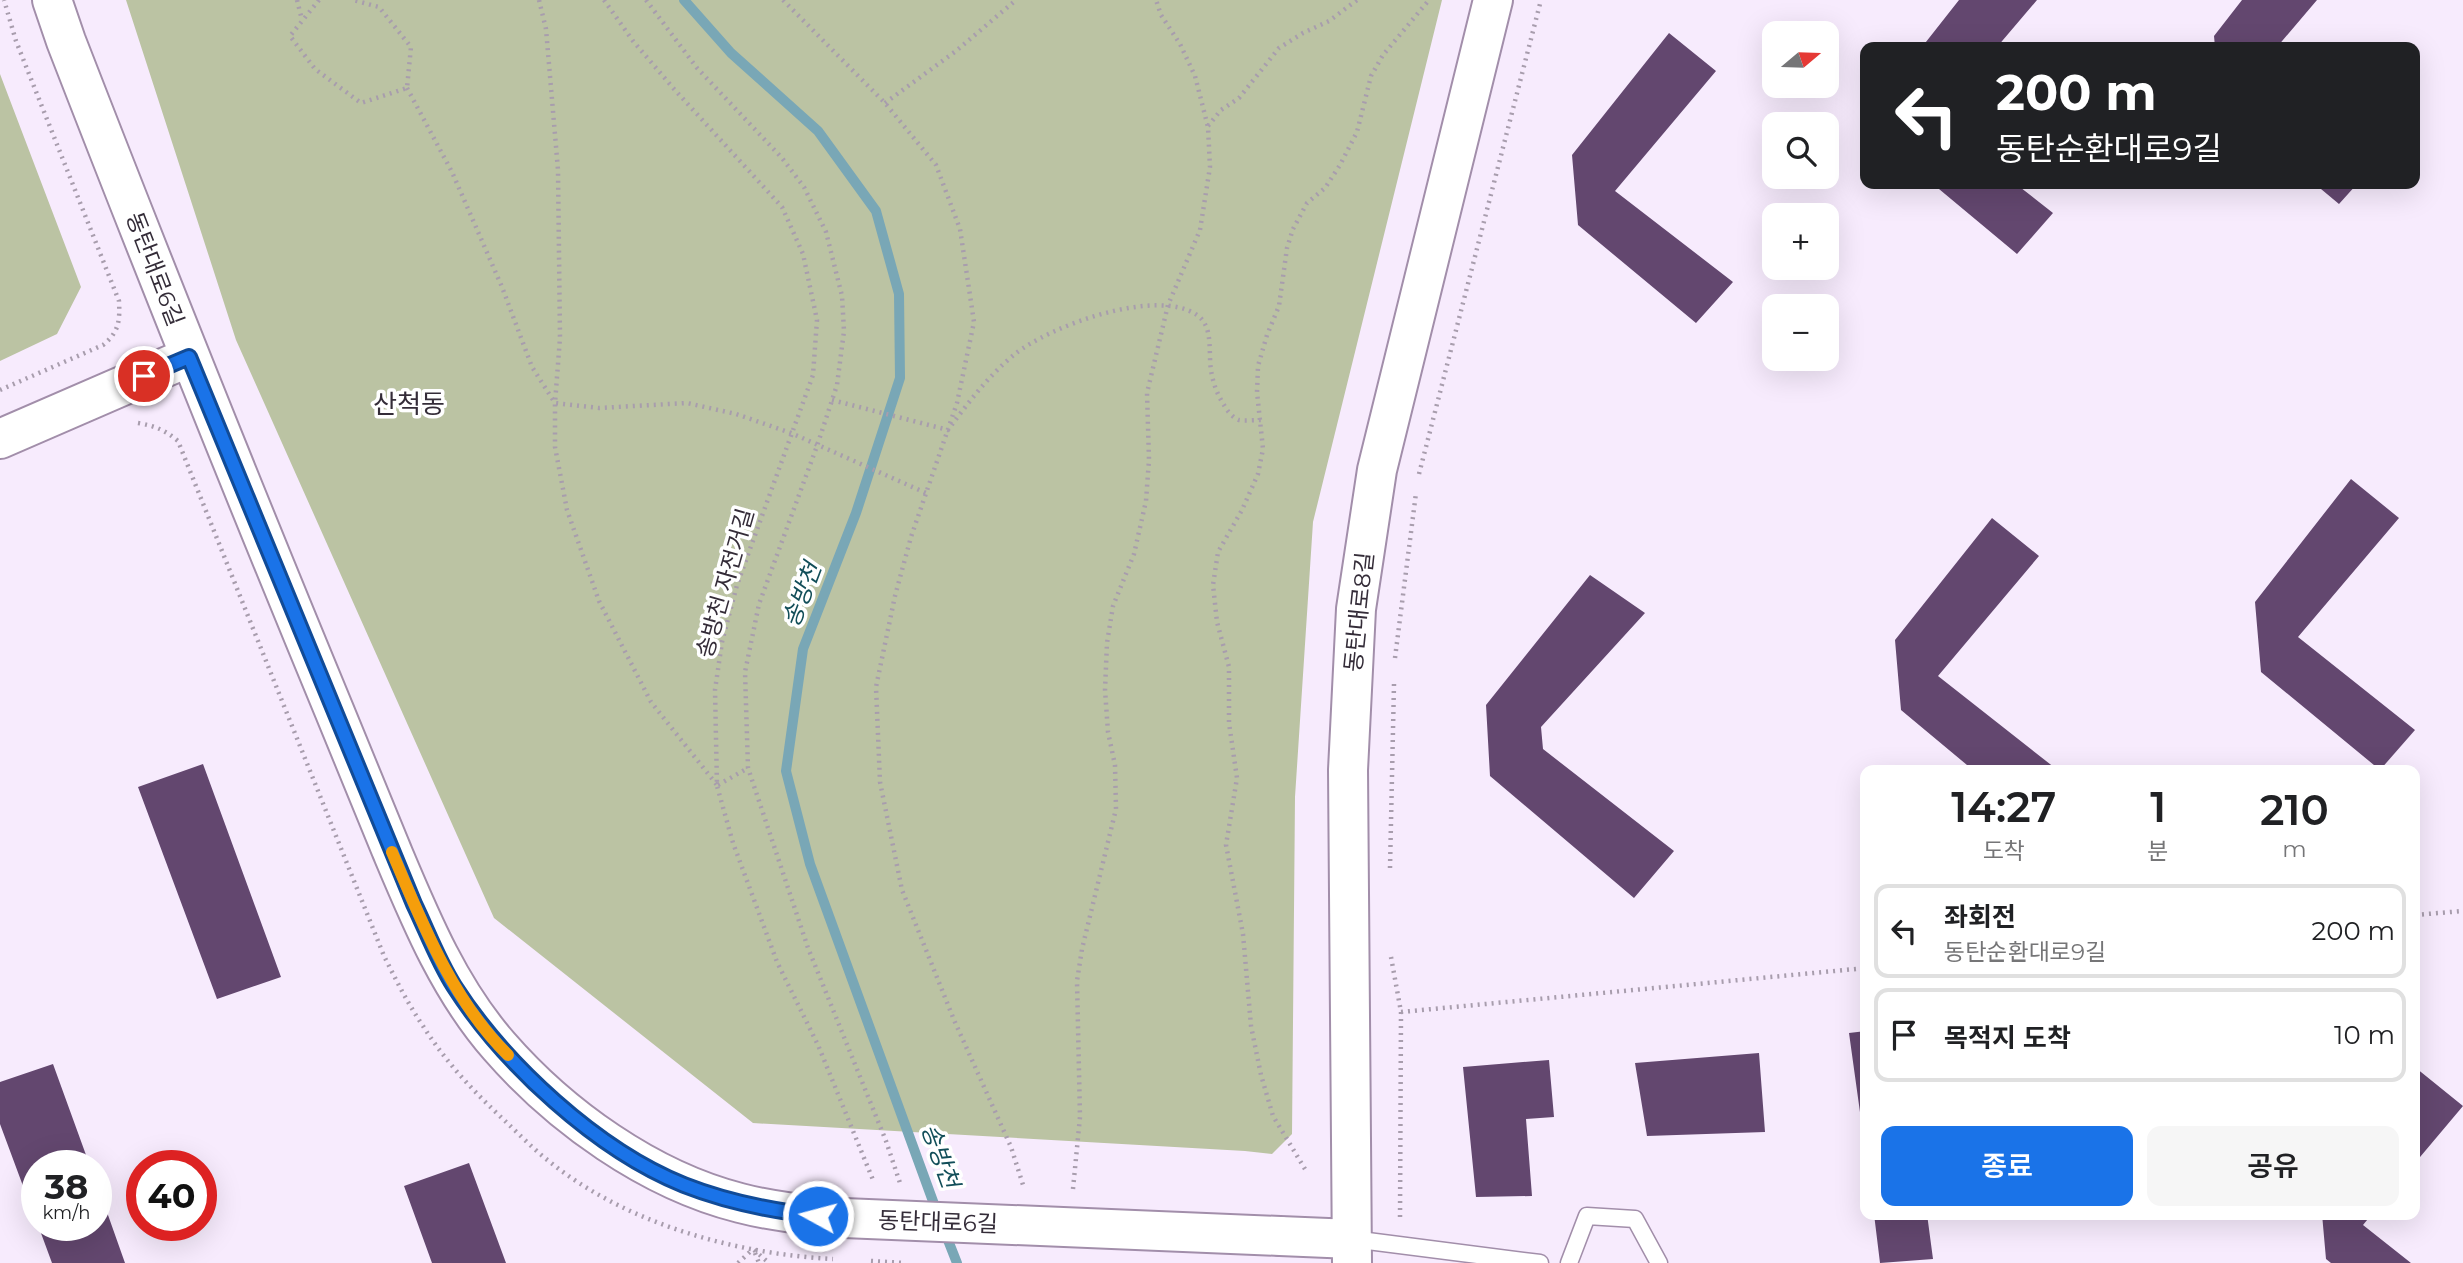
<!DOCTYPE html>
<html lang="ko">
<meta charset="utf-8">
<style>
body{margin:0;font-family:Montserrat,"Noto Sans KR",sans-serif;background:#f6f6f6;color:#202124;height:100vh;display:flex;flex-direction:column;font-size:26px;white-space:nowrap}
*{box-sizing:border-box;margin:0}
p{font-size:23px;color:#757577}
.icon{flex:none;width:38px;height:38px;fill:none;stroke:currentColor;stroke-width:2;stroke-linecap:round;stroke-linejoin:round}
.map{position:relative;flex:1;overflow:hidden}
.drawer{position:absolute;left:1860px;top:765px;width:560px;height:455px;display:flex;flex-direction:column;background:#fff;border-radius:14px;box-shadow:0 7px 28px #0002}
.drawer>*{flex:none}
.top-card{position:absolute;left:1860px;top:42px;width:560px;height:147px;border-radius:14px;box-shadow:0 7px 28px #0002;background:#202124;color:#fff;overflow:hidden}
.needle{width:46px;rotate:71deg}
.controls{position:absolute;left:1762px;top:21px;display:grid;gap:14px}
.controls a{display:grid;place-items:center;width:77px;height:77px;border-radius:14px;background:#fff;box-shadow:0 7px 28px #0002;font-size:35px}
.speed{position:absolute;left:21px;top:1150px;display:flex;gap:14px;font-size:35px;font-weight:700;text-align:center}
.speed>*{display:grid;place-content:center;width:91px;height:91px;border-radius:50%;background:#fff;box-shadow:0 7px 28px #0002;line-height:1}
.speed small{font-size:18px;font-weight:400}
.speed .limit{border:10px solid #d22;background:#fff;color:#111}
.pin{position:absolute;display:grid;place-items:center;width:60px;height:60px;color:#fff;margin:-30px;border:4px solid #fff;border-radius:50%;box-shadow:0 2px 7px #0007}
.me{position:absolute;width:77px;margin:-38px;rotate:277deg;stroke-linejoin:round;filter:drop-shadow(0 0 5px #0008)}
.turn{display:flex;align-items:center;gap:24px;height:147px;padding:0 21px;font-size:32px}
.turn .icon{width:91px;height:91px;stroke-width:2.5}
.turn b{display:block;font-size:49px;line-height:60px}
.eta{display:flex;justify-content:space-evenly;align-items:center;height:119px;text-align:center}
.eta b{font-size:42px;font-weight:600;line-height:49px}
.primary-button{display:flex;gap:14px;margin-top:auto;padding:14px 21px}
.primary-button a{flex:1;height:80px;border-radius:14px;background:#1a73e8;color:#fff;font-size:28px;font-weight:600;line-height:80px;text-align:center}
.primary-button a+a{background:#f6f6f6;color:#202124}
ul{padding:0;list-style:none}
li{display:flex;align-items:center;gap:21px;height:94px;margin:0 14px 10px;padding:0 7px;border:4px solid #e0e0e0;border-radius:14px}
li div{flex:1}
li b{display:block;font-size:26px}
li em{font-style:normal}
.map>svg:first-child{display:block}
.green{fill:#bbc3a3}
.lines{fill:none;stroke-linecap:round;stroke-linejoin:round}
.stream{stroke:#79a7b6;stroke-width:10}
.building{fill:#63476f}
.service-casing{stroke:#a28eaa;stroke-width:19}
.tertiary-casing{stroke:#a28eaa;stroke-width:42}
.path{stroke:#a89dad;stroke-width:4.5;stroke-dasharray:2 5;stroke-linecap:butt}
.service{stroke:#fff;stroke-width:16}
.tertiary{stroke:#fff;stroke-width:38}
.tertiary-bridge-casing{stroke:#a28eaa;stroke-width:42;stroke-linecap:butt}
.path-bridge{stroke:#a89dad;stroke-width:4.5;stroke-dasharray:2 5;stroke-linecap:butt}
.tertiary-bridge{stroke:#fff;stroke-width:38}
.route-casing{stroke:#114b97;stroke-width:18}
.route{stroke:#1a73e8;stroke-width:12}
.slow{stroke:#f59e0b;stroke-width:12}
.labels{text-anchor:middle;stroke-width:7;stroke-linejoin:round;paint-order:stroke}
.street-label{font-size:23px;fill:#342c38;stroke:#fff}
.water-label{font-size:24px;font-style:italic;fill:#124e59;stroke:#fff}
.quarter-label{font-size:26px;fill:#342c38;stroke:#fff}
</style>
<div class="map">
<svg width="2463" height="1263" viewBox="0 0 2463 1263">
<rect width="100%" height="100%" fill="#f7ebfd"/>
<path class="green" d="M126 0H1442L1313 522 1295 797 1292 1134 1272 1154 1245 1151 753 1123 494 918 236 340Z
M0 74 81 287 57 334 0 361Z"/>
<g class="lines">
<path class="stream" d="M684 0 731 53 818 131 876 211 899 294 900 378 856 513 803 649 786 771 810 864 938 1215
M944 1230 957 1263"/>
</g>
<path class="building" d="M1959 0H2037L1997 47H1922Z
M2242 0H2317L2277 47H2215L2214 36Z
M1669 33 1716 71 1615 191 1733 282 1696 323 1578 225 1572 155Z
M1933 184H2016L2053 213 2017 254Z
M2315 184H2357L2339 204Z
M2351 479 2399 518 2298 637 2415 730 2380 770 2261 672 2255 602Z
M1992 518 2039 556 1938 676 2055 768 2053 770H1973L1901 710 1895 640Z
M1590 575 1645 613 1541 727 1543 749 1674 851 1634 898 1490 776 1486 705Z
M203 764 281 977 217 999 138 787Z
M1866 1031V1140L1864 1141 1849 1033Z
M1759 1053 1765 1132 1647 1136 1635 1063Z
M1549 1060 1554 1117 1526 1119 1532 1196 1476 1197 1463 1067Z
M53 1064 90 1166H37L36 1221 0 1124V1082Z
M2416 1068 2463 1106 2415 1163V1069Z
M469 1163 506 1263H432L404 1186Z
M97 1184 125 1263H52L38 1225H96Z
M1874 1214H1927L1933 1259 1880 1263Z
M2322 1214H2372L2363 1225 2411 1263H2331L2326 1259Z"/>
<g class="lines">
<g class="service-casing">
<path id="service" d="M1352 1239 1540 1263
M1569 1263 1587 1216 1635 1219 1659 1263"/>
</g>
<g class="tertiary-casing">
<path id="tertiary" d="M52 0 66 41C153 265 242 488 334 710 353 757 372 803 391 849 420 918 449 989 499 1046 560 1116 649 1180 740 1203 774 1212 810 1215 844 1218
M0 439 189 357
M1280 1236 1352 1239
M1352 1263 1348 770 1356 609 1377 470 1493 0"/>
</g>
<path class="path" d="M297 0 302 20
M319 0 290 36 315 69 361 103 407 88 411 47 379 7 353 0
M539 0 546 29 558 170 560 338 555 403V447L567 510 599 601 651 702 717 785
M604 0 633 41 674 89 782 207 803 254 817 320 813 375 737 585 722 642 715 690 717 786 733 843 777 962 818 1045 873 1180
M646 0 697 68 782 158 804 187 826 232 842 296 844 331 837 385 817 446 759 604 745 672 748 768 808 948 886 1141 900 1183
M783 0 885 103 936 165 960 229 974 322 957 403 911 537 895 596 876 687 880 782 902 890 954 1020 1011 1147 1024 1188
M407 88 452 172 502 287 532 367 555 403 599 408 687 403 736 414 791 433 926 493
M885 103 956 51 1016 0
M1208 126 1221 110 1239 98 1279 48 1303 33 1329 21 1357 0
M0 390 103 345C119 332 120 321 119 301L16 41 4 0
M832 400 948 430C968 403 988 376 1015 354 1050 326 1156 287 1197 315 1214 327 1208 352 1211 370 1213 383 1217 394 1224 405 1227 411 1233 418 1239 420 1245 421 1254 420 1261 420
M138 423C155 426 165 430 178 441L384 956C396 980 408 1004 423 1026 445 1061 473 1091 503 1119 518 1133 533 1149 550 1162 627 1224 736 1254 833 1259
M1419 474 1541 0
M1395 658 1416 493
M718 785 748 768
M1390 868 1394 684
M2415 915 2463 911
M1391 957 1401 1012 1400 1220
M1401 1012 1866 968
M1305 1169 1273 1116 1261 1075 1251 1026 1243 934 1226 845 1237 778 1229 723V667L1217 622 1213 585 1218 552 1242 510 1258 474 1263 449 1257 392 1258 366 1267 335 1279 306 1287 248 1293 229 1307 203 1325 188 1340 165 1357 132 1371 76 1383 55 1429 0
M1073 1189 1080 1117 1077 981 1082 949 1116 809 1115 765 1108 732 1105 690 1107 643 1113 606 1134 554 1146 501 1149 460 1147 393 1168 305 1200 230 1210 167 1208 127 1195 76 1180 44 1161 15 1156 0
M754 1250 769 1263
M755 1253 759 1263
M738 1263 752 1250"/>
<use href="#service" class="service"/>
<use href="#tertiary" class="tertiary"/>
<g class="tertiary-bridge-casing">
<path id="tertiary-bridge" d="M844 1218 1280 1236"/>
</g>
<path class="path-bridge" d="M871 1261 905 1263"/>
<use href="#tertiary-bridge" class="tertiary-bridge"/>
</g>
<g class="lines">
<g class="route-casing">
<path id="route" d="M144 376 189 357 414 904C427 931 438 961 454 986 504 1064 597 1150 684 1185 727 1202 773 1211 818 1216"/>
</g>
<use href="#route" class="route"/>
<path class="slow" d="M392 852C422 923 452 1000 508 1055"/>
</g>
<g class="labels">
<g class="street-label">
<text transform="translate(155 269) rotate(69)" y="8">동탄대로6길</text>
<text transform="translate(725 583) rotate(-74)" y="8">송방천 자전거길</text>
<text transform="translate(1359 612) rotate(-84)" y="8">동탄대로8길</text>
<text transform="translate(938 1222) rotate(2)" y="8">동탄대로6길</text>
</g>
<g class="water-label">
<text transform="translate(802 595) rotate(-69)" y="8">송방천</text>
<text transform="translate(940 1156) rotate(70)" y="8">송방천</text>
</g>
<g class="quarter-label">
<text x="409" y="413">산척동</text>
</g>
</g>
</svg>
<div class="controls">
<a><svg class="needle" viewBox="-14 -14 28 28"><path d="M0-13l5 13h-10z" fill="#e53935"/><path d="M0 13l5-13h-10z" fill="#757577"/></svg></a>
<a><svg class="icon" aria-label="search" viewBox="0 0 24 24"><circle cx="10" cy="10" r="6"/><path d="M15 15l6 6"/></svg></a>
<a>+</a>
<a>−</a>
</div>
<div class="speed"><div>38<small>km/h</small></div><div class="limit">40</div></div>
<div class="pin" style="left:144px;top:376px;background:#d93025"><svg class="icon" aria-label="arrive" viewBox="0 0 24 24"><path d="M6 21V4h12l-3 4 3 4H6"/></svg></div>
<svg class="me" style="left:818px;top:1216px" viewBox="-20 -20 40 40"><circle r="17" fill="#1a73e8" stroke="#fff" stroke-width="3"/><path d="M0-11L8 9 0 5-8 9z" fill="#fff"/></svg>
<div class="top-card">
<div class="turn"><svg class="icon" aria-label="left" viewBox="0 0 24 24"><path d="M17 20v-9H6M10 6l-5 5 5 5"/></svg><div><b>200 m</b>동탄순환대로9길</div></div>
</div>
<section class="drawer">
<div class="eta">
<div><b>14:27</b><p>도착</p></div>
<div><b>1</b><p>분</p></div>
<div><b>210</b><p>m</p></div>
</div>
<ul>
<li><svg class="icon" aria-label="left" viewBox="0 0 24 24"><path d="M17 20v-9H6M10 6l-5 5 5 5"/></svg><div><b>좌회전</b><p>동탄순환대로9길</p></div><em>200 m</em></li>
<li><svg class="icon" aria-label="arrive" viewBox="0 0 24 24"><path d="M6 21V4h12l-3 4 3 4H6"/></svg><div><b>목적지 도착</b></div><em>10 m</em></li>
</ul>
<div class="primary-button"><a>종료</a><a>공유</a></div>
</section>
</div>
